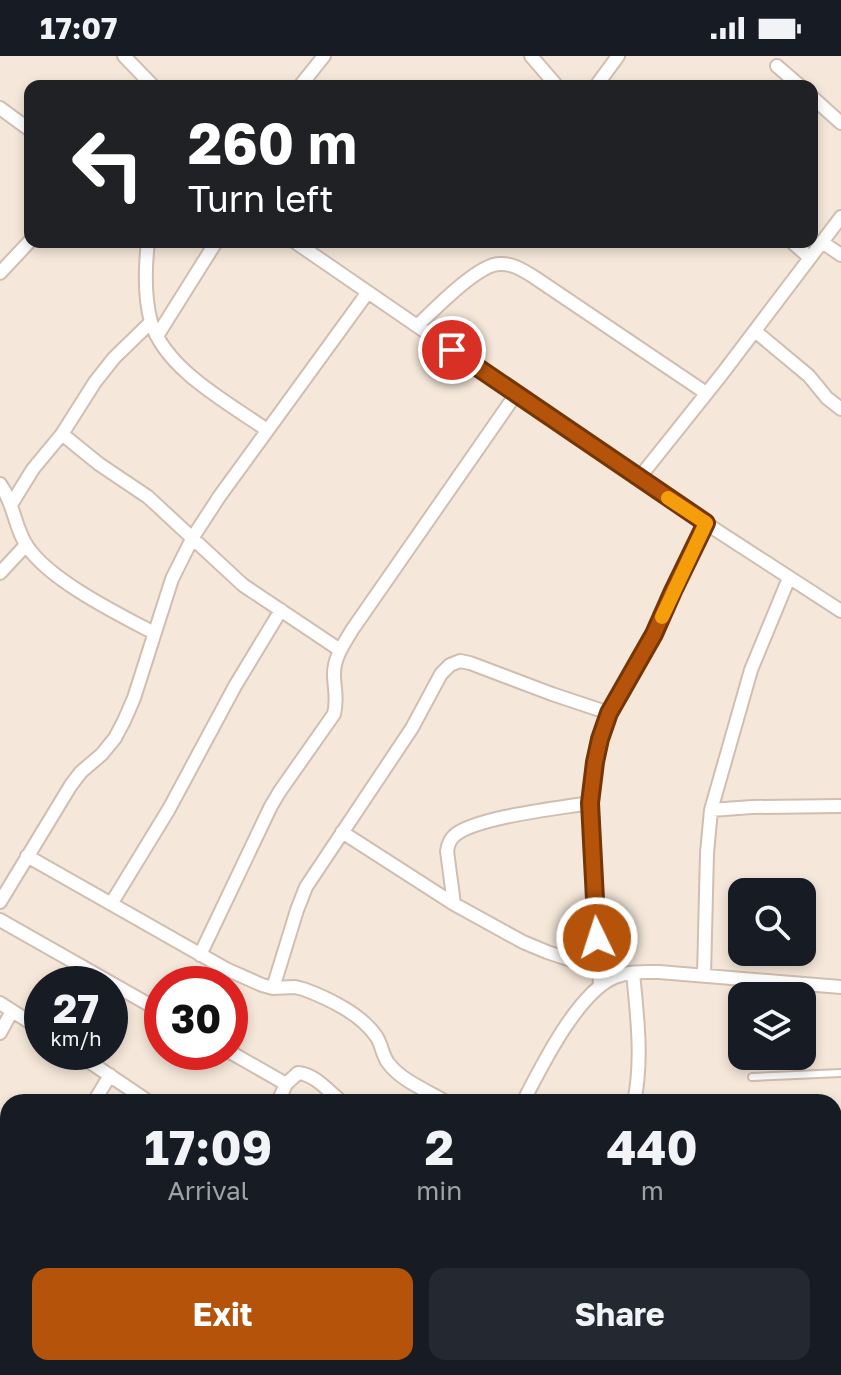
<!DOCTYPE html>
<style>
body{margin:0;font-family:"Golos Text",sans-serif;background:#242831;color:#f1f3f6;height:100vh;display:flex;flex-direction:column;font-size:30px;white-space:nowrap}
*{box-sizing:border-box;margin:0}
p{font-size:26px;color:#9ea1a6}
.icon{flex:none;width:44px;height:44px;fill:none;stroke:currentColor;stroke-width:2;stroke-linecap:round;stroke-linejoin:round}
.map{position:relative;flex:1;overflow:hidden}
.sheet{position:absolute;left:0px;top:1038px;width:842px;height:282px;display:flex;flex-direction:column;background:#171b24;border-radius:24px 24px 0 0;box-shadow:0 4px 12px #0003}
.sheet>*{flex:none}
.banner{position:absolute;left:24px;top:24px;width:794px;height:168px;border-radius:16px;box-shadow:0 4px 12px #0003;background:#202124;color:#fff;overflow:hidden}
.tools{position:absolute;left:728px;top:822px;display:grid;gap:16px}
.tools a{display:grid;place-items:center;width:88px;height:88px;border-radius:16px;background:#171b24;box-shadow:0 4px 12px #0003;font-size:40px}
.speed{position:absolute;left:24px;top:910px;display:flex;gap:16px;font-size:40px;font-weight:700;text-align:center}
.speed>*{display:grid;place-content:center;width:104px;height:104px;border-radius:50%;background:#171b24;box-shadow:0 4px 12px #0003;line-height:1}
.speed small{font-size:20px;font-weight:400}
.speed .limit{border:12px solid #d22;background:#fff;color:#111}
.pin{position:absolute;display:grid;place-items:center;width:68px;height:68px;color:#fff;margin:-34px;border:4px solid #fff;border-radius:50%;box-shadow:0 2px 8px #0007}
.me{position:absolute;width:88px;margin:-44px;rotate:356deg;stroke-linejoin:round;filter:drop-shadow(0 0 6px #0008)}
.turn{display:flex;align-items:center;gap:28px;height:168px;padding:0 32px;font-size:36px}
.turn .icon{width:104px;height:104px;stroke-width:2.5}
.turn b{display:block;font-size:56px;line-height:68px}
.eta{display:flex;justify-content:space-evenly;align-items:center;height:136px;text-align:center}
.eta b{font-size:48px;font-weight:700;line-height:56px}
.cta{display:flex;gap:16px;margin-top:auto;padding:16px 32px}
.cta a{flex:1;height:92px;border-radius:16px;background:#b45309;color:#fff;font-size:32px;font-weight:700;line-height:92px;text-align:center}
.cta a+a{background:#242831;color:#f1f3f6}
.status{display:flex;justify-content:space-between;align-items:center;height:56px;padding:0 40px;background:#171b24;direction:ltr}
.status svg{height:22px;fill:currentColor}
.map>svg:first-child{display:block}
.residential{fill:#f5e8da;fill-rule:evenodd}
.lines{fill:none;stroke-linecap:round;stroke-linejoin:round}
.lane-casing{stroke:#d1beb0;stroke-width:10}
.street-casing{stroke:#d1beb0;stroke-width:16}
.secondary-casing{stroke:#d6c0b0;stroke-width:22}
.lane{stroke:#fff;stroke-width:6}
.street{stroke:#fff;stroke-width:12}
.secondary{stroke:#fff;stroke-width:18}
.route-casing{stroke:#753606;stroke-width:20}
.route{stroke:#b45309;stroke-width:14}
.slow{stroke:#f59e0b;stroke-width:14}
</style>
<div class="status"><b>17:07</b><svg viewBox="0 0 49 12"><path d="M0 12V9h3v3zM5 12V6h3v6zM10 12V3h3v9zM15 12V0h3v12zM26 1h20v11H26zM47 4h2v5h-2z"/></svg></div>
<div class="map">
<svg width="841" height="1319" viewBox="0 0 841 1319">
<rect width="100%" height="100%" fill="#fdf6ec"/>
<path class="residential" d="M0 0H841V1319H0ZM30 30H812V186H30ZM742 836H802V896H742ZM42 928H110V996H42ZM162 928H230V996H162ZM742 940H802V1000H742ZM8 1046H834V1312H8Z"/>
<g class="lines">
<g class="lane-casing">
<path id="lane" d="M752 1021 841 1017"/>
</g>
<g class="street-casing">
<path id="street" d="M124 0 153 30
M531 0 557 30
M777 10 800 30
M300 30 324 0
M596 30 618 0
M812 41 841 67
M0 52 30 74
M148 186C145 212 144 240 151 266 166 314 227 346 267 374
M295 186 676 448 841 555
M792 186 810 202
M822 186 841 199
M0 217 30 185
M417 270C434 254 477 209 499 208 512 207 523 214 534 221L706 337
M755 275 809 320 827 342 841 353
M157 280 216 186
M62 378 99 408 148 441 243 529 340 594
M639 422 722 318 841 161
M0 428C15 449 14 471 27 490 49 524 118 558 154 577
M12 447 33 413 62 378 95 326 114 302 151 266
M0 517 26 489
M711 754 752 751 841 750
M342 776 454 848 523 886 547 896 568 903 598 909
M27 800 226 913 262 929 273 932 295 931 303 933C328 942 361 958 376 980 382 988 382 1000 389 1008 402 1025 428 1035 446 1046
M0 846 71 729 81 716 102 698 115 682 124 665 134 642 172 523 193 481 219 441 368 236
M111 848 169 753 235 630 281 554
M454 848 447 795C448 789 450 783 455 779 477 761 560 752 590 747
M0 864 162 956
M200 899 271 750 280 735 334 658C338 642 334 633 334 618 334 601 344 588 352 574L516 338
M633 917C637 958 643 1005 634 1046
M704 919 707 797 711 754 751 614 789 522
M600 930 590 763 595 706 600 683 609 657 654 578 673 535 706 467
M273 932 297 854 306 831 412 672 441 618 450 609 460 605 470 607 552 638 609 657
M0 947 42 974
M0 977 12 955
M75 996 149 1046
M230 996 286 1028
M94 1046 110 1019
M278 1046 286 1028 298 1017C315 1018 329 1036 342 1046
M523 1046C541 1011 578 936 615 921 629 915 644 916 659 916L841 931
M0 1165 8 1155
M834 1272 841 1273
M167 1312C182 1319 216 1319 230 1312
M66 1319 70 1312
M347 1319 350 1312"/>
</g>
<g class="secondary-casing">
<path id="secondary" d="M834 1262 841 1241
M513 1319 514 1312"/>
</g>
<use href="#lane" class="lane"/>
<use href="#street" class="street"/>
<use href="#secondary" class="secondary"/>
</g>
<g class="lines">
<g class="route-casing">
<path id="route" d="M452 294 706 467 673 535 654 578 609 657 600 683 595 706 590 747 597 882"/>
</g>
<use href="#route" class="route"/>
<path class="slow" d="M662 561 706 467 668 442"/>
</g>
</svg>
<div class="tools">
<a><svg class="icon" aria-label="search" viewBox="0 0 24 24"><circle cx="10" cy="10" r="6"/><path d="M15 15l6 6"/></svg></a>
<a><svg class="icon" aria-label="layers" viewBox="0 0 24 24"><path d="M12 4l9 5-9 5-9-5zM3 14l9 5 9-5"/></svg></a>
</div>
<div class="speed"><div>27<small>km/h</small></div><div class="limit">30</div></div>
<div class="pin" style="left:452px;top:294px;background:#d93025"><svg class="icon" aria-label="arrive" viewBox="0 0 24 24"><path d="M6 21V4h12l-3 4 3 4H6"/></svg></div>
<svg class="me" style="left:597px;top:882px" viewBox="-20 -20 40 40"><circle r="17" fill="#b45309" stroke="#fff" stroke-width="3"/><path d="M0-11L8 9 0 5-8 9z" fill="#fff"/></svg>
<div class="banner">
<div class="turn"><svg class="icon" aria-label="left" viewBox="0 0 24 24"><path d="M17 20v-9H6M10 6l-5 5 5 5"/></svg><div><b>260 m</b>Turn left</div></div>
</div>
<section class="sheet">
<div class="eta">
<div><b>17:09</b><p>Arrival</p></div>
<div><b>2</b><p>min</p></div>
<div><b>440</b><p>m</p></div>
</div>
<div class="cta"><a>Exit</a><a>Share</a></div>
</section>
</div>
